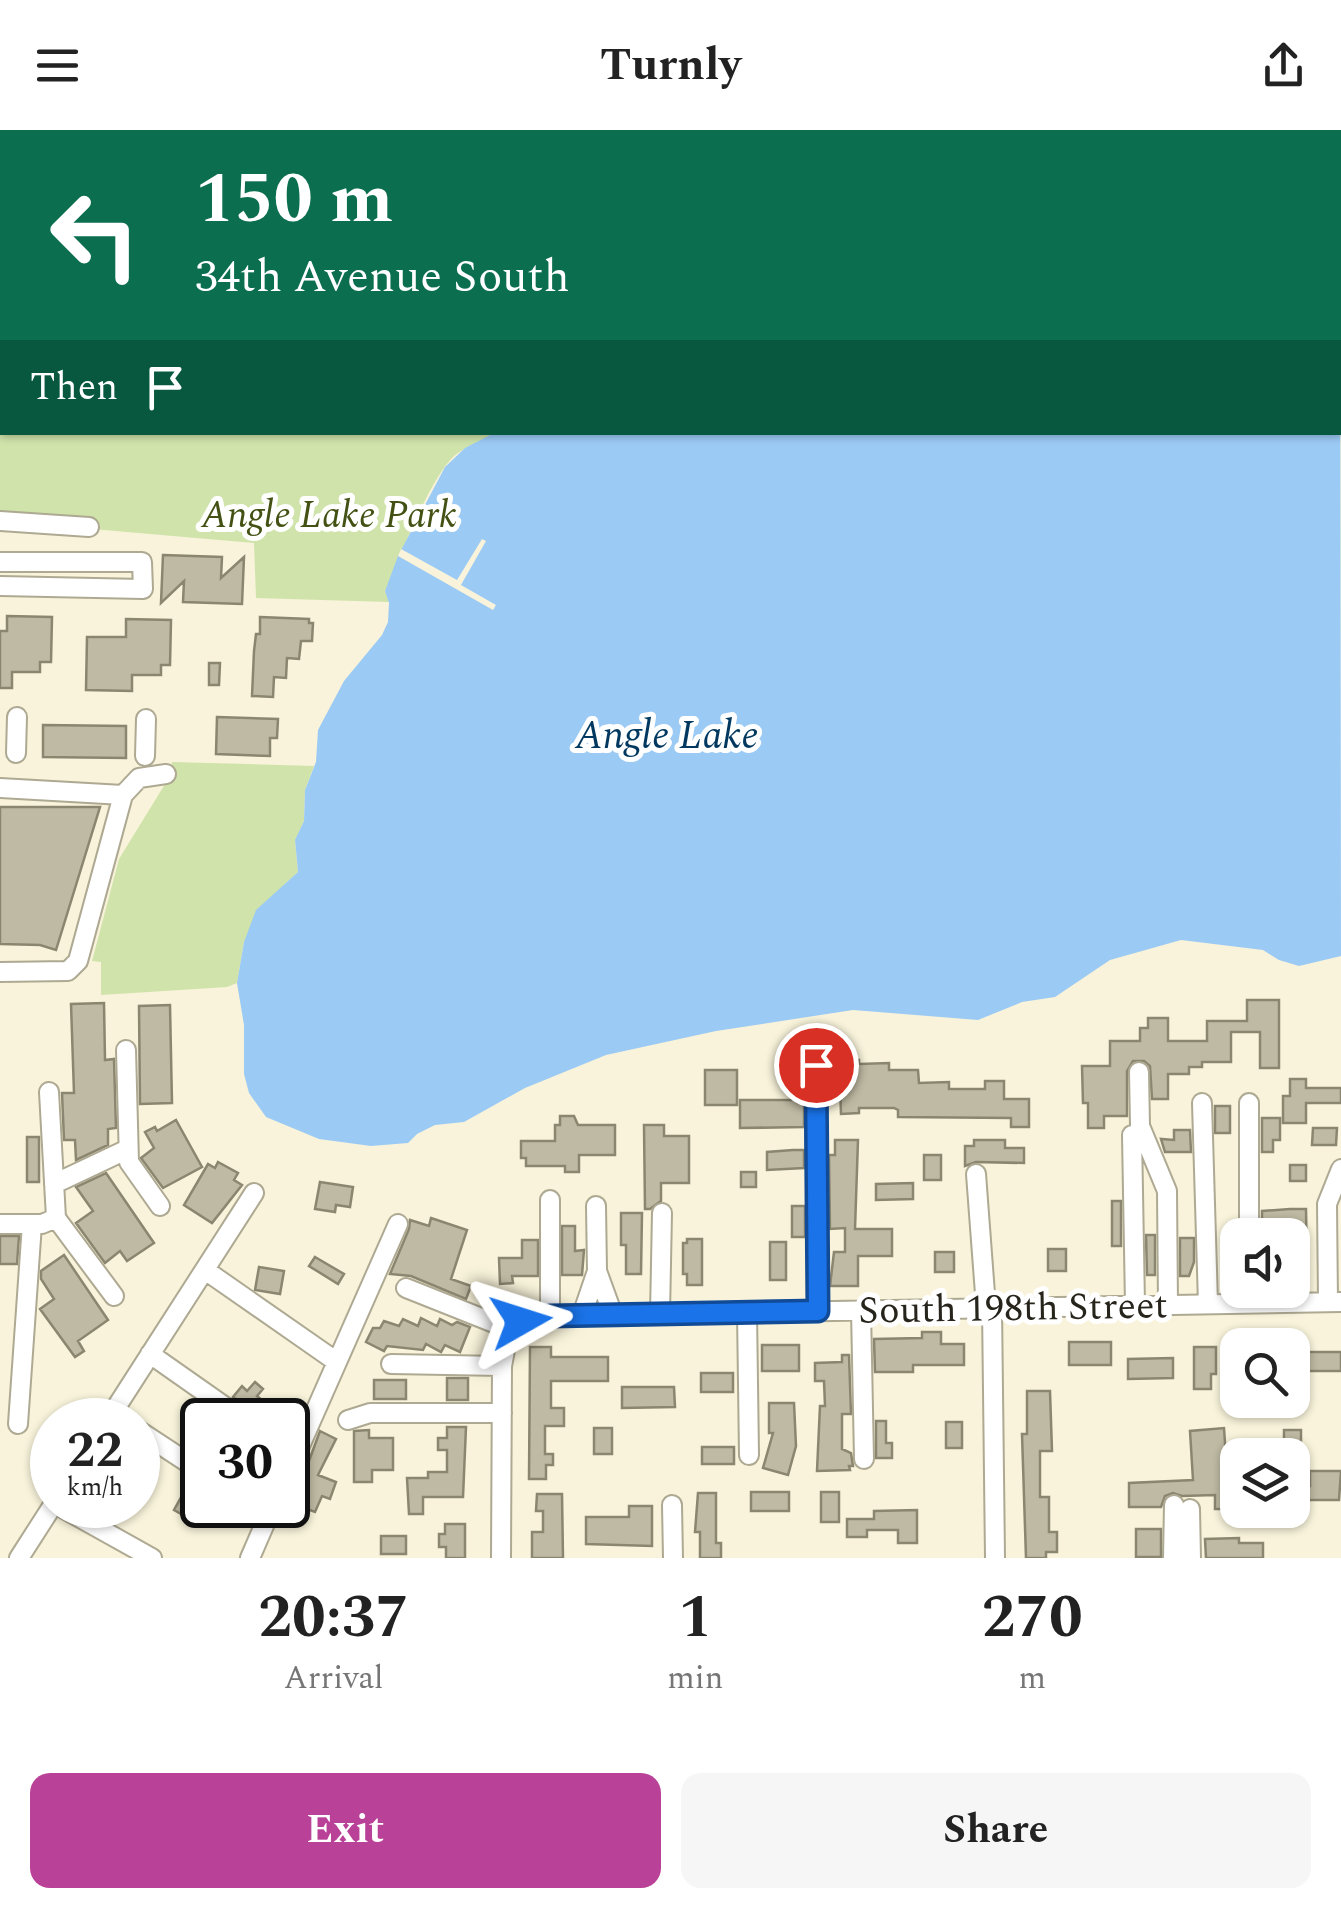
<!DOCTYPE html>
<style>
body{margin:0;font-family:Spectral,serif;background:#f6f6f6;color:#222;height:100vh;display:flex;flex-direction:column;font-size:38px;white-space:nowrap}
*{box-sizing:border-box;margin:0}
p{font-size:32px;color:#767676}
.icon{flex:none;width:55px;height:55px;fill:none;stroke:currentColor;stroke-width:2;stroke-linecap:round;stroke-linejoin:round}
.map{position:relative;height:1428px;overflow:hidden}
.drawer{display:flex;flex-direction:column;background:#fff;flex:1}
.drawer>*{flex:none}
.banner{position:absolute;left:0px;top:0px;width:1342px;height:305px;box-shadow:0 2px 8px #0004;background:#0b6e4f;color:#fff;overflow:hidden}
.buttons{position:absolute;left:1220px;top:1088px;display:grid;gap:20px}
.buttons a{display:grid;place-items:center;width:90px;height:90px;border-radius:20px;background:#fff;box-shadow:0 2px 8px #0004;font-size:50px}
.speed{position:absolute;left:30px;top:1268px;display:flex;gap:20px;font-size:50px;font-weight:700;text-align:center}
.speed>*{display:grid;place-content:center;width:130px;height:130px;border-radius:50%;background:#fff;box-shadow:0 2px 8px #0004;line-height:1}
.speed small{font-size:25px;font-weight:400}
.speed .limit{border:5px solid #111;border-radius:15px;background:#fff;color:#111}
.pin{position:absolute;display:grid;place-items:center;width:85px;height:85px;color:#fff;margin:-42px;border:5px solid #fff;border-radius:50%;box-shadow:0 2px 10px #0007}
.me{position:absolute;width:110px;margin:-55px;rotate:84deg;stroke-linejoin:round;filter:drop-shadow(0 0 8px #0008)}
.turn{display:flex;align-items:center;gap:35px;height:210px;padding:0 30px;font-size:45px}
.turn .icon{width:130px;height:130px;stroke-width:2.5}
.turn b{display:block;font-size:70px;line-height:85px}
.then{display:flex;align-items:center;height:95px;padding:0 30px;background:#0003;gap:20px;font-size:38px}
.eta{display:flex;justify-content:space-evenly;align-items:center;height:170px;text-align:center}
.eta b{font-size:60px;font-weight:700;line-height:70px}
.action{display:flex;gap:20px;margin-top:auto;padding:20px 30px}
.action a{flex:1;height:115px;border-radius:20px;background:#b94298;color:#fff;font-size:40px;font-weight:700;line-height:115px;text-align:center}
.action a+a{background:#f6f6f6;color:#222}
header{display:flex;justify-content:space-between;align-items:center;height:130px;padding:0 30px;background:#fff;font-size:45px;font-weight:700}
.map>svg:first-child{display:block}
.green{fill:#d0e3aa}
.water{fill:#9bcaf5}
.pier{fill:#f8f3da}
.building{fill:#bfbaa3;stroke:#8b8670;stroke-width:2.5}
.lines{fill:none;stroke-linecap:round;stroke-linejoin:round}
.minor-casing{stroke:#aea992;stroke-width:22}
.minor{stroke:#fff;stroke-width:18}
.route-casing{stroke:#114b97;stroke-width:25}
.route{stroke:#1a73e8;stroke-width:18}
.labels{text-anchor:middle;stroke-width:10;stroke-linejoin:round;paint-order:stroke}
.park-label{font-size:38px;font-style:italic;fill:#435214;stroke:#fff}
.street-label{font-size:38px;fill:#26241b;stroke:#fff}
.water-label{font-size:40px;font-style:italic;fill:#00385f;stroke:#fff}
</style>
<header><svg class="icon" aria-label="menu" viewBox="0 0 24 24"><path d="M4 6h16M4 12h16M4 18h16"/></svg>Turnly<svg class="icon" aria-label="share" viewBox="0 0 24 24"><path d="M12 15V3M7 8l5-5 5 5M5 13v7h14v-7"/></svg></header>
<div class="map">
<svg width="1341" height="1428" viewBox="0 0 1341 1428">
<rect width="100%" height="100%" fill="#f8f3da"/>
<path class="green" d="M0 150 2 302 496 303C483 310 466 316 454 326 430 348 399 429 385 461L389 472 256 468 254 413 0 391Z
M172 632 314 636 305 660 304 691 295 711 298 742 285 754 244 812 237 853 227 857 101 865V832L92 831 119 729 170 646Z"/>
<path class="water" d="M1340 47 1341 826 1299 836 1279 830 1263 820 1181 810 1110 830 1055 867 1022 872 978 890 853 880 716 901 606 925 525 958 464 992 435 995 417 1004 408 1013 371 1016 319 1009 266 987 249 963 244 944V895L237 853 244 812 256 780 298 742 295 710 304 691 305 660 316 632 318 600 344 551 382 505 388 492 389 473 385 461 398 426 445 337 465 318 496 302H1340Z"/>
<path class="pier" d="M482 409 486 411 461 455 496 475 493 480 398 426 401 419 457 450Z"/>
<path class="building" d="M163 425 222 427 221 448 244 427 242 474 183 472 184 451 161 473Z
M7 486 52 487 51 532H40V542H12V558H0V501H7Z
M260 487 309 489V493H313L312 511H301L299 529 287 528 286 548 274 547 273 567 252 566 254 521 256 504H260Z
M126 489 171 490 170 535H161V545H132V561L86 560 87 507H126Z
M209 533H220L219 555H209Z
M217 587 278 589 277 608H270V626L216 624Z
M43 595 126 596V628L43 627Z
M0 677H100L56 820 40 815 0 814Z
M1247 870H1279V938H1260V902H1231V932H1202V937H1189V944H1168V969H1152L1150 936 1144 931H1133L1127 941V986H1104V998H1088V973H1083L1082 936H1110V911H1140V898H1148V888H1168V911H1207V891H1247Z
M104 873 105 930 114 929 116 998 108 999V1015L76 1030 75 1010H64L62 963H74L71 874Z
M170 875 172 973 140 974 139 876Z
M831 924H843V930H859V934L889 933V940H918L919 953 949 952V959H985V951H1004V969H1029V997H1011V988L898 987V980L894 978H859V983L841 984 840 957H829L827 930H831Z
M705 940H737V975H705Z
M1290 949H1306V958H1341V973H1306V993H1283V966H1290Z
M794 951H804V997L740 998V970H794Z
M1215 976H1230V1003H1215Z
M560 986H574L578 995H615V1025H579V1042H565V1036H526V1028H521V1011H555V995H560Z
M1262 988H1280V1010H1273V1022H1262Z
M176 990 202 1037 163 1058 141 1028 154 1018 145 1002 155 997 157 1001Z
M644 995H664V1006H689V1053H661V1071L650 1079H645Z
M1313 998H1337L1336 1015H1312Z
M1174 1000H1190L1191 1022H1165L1161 1009 1174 1010Z
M27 1007H39V1052H27Z
M835 1010H858L855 1099H892V1126H858V1156H830L834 1122H845V1098L830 1099 829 1025H835Z
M974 1010H1005V1018H1024V1033L976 1032 965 1036V1016H974Z
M793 1020H804V1038L767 1040V1022Z
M924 1025H941V1050H924Z
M218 1032 238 1043 234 1050 242 1055 212 1093 184 1075 208 1034 215 1038Z
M1290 1035H1306V1051H1290Z
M741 1042H756V1057H741Z
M106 1043 154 1113 127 1131 120 1121 105 1133 76 1093 93 1081 76 1057Z
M320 1052 353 1057 350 1077 336 1075 335 1082 315 1079Z
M913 1053V1069L876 1070V1054Z
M1112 1071H1121V1116H1112Z
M792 1076H805V1107H792Z
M1290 1079H1306L1307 1140H1292V1105H1262V1081Z
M621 1083H642L641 1144H626V1115H621Z
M431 1088 467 1100 451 1149 471 1156 466 1169 411 1146 390 1144 409 1099 410 1090 429 1096Z
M562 1096H575V1121L584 1120 582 1145H562Z
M1146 1105H1155V1145H1147Z
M0 1106H19L17 1134H0Z
M1180 1108H1194V1132L1189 1146H1180Z
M687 1109H702V1155H687V1144H683V1113H687Z
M522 1110H538V1146H512L513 1153 500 1154 499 1128H522Z
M770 1112H786V1150H770Z
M1048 1119H1066V1141H1048Z
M935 1122H954V1142H935Z
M64 1125 108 1190 78 1211 84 1221 75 1227 40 1179 54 1169 41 1149V1141Z
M315 1127 344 1144 338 1154 309 1136Z
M259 1137 284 1141 280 1164 255 1160Z
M421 1188 437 1196 440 1189 452 1195 457 1192 470 1197 460 1222 445 1215 441 1222 426 1214 423 1220 387 1216 384 1221 366 1212 373 1198H380L384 1191 399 1196 403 1189 418 1196Z
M922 1202H941V1214H964V1235H913V1242H875L874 1209 922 1208Z
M1069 1212H1111V1235H1069Z
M762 1215H799V1241H762Z
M530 1217H551V1227H608V1251H551V1278H564V1296H545V1324H553V1335H546V1349H529Z
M1194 1217H1216V1244H1211V1259H1194Z
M1292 1222H1341V1241H1292Z
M842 1225H849L851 1284H842V1319L851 1323 853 1336H849L850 1340 817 1341 820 1276H825L824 1251H815V1233L842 1232Z
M1173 1228V1248L1128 1249V1229Z
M701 1243H733V1262H701Z
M447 1248H468V1270H447Z
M374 1250H406V1269H374Z
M255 1252 263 1259 257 1266 263 1271 254 1282 233 1267 242 1256 247 1261Z
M622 1257H674L675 1277 622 1278Z
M1027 1261H1050L1052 1321H1040V1367H1049V1402H1057V1422H1046V1428H1026L1022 1304H1027Z
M769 1273H794L796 1316 788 1345 763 1338 773 1303H769Z
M876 1291H886V1313H892V1328H876Z
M946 1292H962V1318H946Z
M447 1297H466L463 1367H423V1384H409L407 1348H428V1342H447V1320H438V1308H447Z
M594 1298H612V1324H594Z
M1224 1298 1227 1343H1236V1379H1215V1365L1182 1366 1173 1363 1165 1366 1161 1377H1129V1353L1193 1350 1190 1301Z
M369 1300V1308H393V1340H372V1352H354V1301Z
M1284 1300H1301V1312H1284Z
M320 1301 336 1309 318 1345 336 1352 330 1369 322 1366 315 1382 293 1374Z
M702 1317H734V1334H702Z
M1310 1341H1341L1339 1370H1292V1356H1310Z
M189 1353 202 1360V1375H214L203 1396 174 1380Z
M751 1362H789V1381H751Z
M821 1362H839V1392H821Z
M698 1363H716V1413H721V1428H700V1402H695Z
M537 1364H562L563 1428H532V1402H543V1381H536Z
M629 1376H652V1416L586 1414V1387H629Z
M917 1380V1413H898V1400H867V1407H847V1389H874V1381Z
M445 1394H465V1428H446V1417H439V1404H445Z
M1136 1399H1161V1427H1136Z
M381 1406H406V1424H381Z
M1239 1408V1413H1263V1428H1206L1205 1409Z"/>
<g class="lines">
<g class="minor-casing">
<path id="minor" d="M798 0V2
M239 2V0
M597 2V0
M901 2 906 0
M0 42H2
M0 391 89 397
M0 432H142L143 459 0 456
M16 623 17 587
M145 626 146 589
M0 658 123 665 78 831 68 841 0 842
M123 665 139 648 166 644
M126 920 129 1032 160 1076
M816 935 818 1181
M1139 942 1140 996 1167 1061 1168 1175
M49 962 56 1088
M1202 973 1208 1174
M1249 973V1105
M1132 1005 1135 1175
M976 1044 986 1177
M54 1054 128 1019
M550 1070V1186
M0 1094H42L56 1088 114 1166
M205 1140 337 1232
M597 1141 613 1185
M406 1158 509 1199
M1328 1172 1327 1074 1341 1039
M992 1177 995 1428
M861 1180 864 1329
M747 1182 749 1325
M660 1184 662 1083
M582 1185 597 1141 596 1076
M509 1199 532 1187 550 1186 1341 1172
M150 1224 244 1290
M391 1234 502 1236
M108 1290 254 1063
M348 1290 370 1283H502
M18 1294 32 1094
M138 1300 202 1342
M288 1343 398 1094
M57 1375 152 1428
M672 1375 673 1428
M1190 1379 1191 1428
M19 1428 53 1375
M250 1428 273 1375
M501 1428 502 1236 509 1199
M1173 1428 1174 1375"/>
</g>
<use href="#minor" class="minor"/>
</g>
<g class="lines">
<g class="route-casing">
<path id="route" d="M521 1191 550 1186 818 1181 816 935"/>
</g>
<use href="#route" class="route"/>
</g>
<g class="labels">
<g class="park-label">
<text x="329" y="397">Angle Lake Park</text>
</g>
<g class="street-label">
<text transform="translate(1013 1177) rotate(-1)" y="13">South 198th Street</text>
</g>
<g class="water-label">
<text x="667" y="618">Angle Lake</text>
</g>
</g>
</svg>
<div class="buttons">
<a><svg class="icon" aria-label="sound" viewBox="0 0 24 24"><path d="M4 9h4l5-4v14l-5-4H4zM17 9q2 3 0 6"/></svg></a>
<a><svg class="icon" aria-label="search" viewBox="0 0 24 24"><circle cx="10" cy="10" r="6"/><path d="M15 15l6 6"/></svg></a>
<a><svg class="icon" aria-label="layers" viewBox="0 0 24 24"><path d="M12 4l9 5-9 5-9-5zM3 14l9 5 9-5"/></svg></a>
</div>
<div class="speed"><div>22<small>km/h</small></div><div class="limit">30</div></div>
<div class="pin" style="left:816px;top:935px;background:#d93025"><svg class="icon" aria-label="arrive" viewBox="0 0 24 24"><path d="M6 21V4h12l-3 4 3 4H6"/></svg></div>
<svg class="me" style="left:521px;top:1191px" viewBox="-20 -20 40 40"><path d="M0-17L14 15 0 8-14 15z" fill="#1a73e8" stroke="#fff" stroke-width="4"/></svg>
<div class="banner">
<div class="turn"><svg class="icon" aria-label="left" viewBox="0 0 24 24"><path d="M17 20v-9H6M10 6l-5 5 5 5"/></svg><div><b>150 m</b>34th Avenue South</div></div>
<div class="then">Then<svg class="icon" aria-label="arrive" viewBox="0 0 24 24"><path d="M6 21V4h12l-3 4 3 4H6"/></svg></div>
</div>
</div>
<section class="drawer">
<div class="eta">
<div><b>20:37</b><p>Arrival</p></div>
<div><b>1</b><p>min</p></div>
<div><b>270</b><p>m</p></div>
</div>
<div class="action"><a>Exit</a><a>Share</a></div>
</section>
